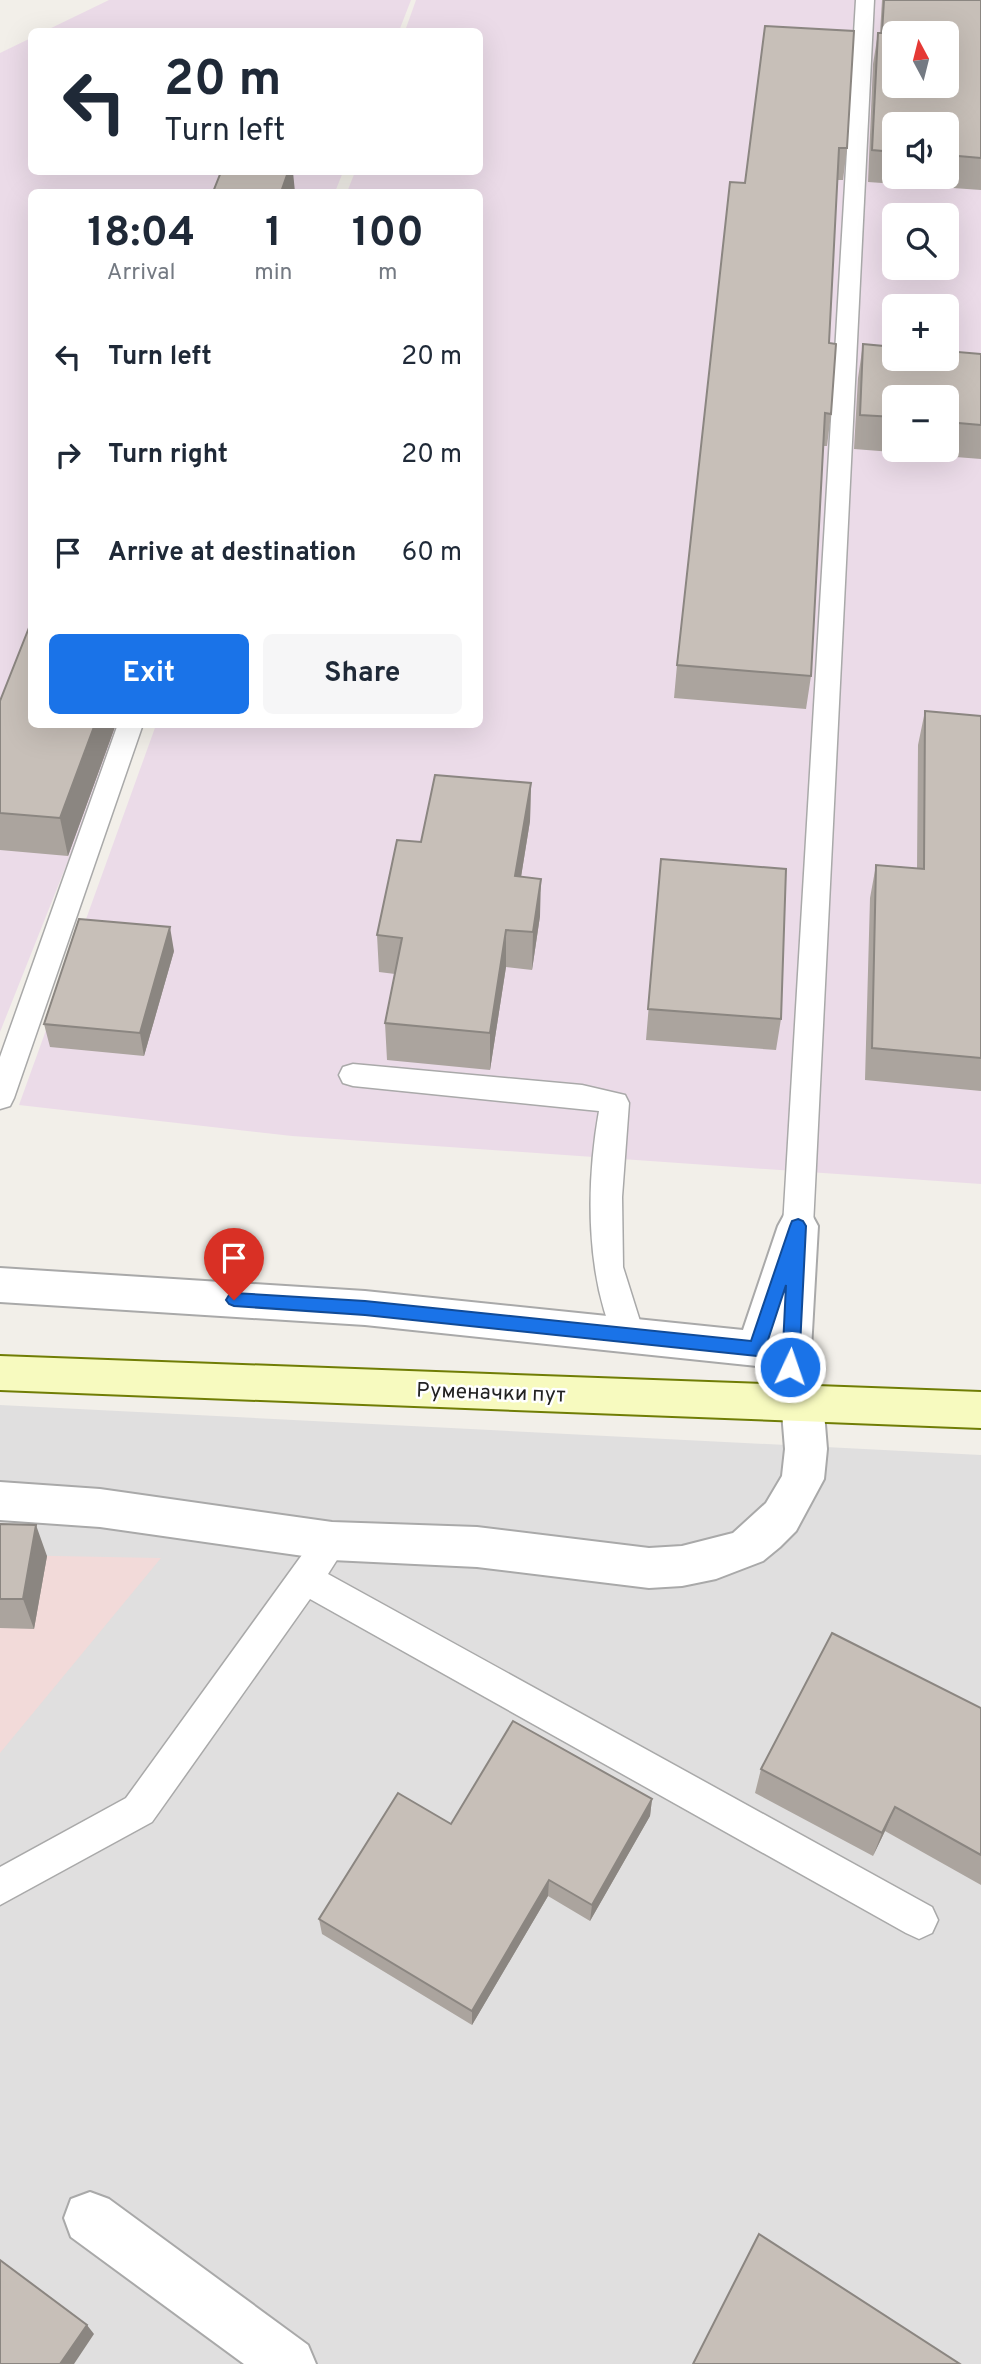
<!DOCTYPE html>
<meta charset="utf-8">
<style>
body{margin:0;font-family:Overpass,sans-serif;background:#f6f6f7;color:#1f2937;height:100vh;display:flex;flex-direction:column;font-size:26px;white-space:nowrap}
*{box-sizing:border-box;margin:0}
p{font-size:23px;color:#747a83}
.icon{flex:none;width:38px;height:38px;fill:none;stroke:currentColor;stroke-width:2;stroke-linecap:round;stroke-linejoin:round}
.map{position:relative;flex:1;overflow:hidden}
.details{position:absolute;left:28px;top:189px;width:455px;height:539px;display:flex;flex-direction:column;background:#fff;border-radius:10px;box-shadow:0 7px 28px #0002}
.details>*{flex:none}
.guide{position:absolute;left:28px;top:28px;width:455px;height:147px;border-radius:10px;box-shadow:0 7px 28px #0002;background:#fff;color:#1f2937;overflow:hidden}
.needle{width:46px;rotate:353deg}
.controls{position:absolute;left:882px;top:21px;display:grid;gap:14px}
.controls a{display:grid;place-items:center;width:77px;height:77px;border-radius:10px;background:#fff;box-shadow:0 7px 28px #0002;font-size:35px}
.pin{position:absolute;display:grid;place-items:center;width:60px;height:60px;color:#fff;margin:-72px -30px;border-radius:50% 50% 50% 0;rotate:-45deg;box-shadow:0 0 7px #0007}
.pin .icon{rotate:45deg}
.me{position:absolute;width:77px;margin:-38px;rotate:3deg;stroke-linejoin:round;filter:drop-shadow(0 0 5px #0008)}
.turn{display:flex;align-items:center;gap:24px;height:147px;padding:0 21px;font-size:32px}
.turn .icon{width:91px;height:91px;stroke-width:2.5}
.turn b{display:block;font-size:49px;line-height:60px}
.eta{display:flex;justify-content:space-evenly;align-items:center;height:119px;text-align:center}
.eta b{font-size:42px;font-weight:700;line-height:49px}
.cta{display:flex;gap:14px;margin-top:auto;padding:14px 21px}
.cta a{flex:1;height:80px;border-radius:10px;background:#1a73e8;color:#fff;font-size:28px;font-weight:700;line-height:80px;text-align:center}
.cta a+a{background:#f6f6f7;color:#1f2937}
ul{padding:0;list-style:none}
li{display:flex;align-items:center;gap:21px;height:98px;padding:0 21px}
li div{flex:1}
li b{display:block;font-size:26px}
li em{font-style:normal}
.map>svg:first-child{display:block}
.residential{fill:#e0dfdf}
.commercial{fill:#f2dad9}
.industrial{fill:#ebdbe8;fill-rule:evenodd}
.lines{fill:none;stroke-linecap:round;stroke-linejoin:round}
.service-casing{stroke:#a9a9a9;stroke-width:3}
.minor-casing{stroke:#a9a9a9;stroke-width:4}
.secondary-casing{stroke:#707d05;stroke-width:4}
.service{fill:#fff;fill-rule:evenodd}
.minor{fill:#fff;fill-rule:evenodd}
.secondary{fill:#f7fabf;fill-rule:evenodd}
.wall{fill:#aba49e;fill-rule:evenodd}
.shaded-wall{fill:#8b8681}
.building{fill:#c7bfb8;stroke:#8b8681;stroke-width:2;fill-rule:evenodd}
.route{fill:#1a73e8;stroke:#114b97;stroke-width:2}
.labels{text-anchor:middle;stroke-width:5;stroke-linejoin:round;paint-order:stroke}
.street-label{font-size:21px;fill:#222;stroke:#fff}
</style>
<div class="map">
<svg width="981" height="2364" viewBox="0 0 981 2364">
<rect width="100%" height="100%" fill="#f2efe9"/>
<path class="residential" d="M0 1405 981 1455V2364H0Z"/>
<path class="commercial" d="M0 1555 161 1558 0 1753Z"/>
<path class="industrial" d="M109 0H411L399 31H45Z
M416 0H981V1184L292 1136 19 1105 156 725 480 724V192H347L355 172H480V32L405 31ZM894 33H947V86H894ZM894 124H947V177H894ZM894 215H947V268H894ZM894 306H947V359H894ZM894 397H947V450H894Z
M31 38 32 172H343L335 192H32V724L122 725 0 1032V53Z"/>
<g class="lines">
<g class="service-casing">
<path id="service" d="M856 0H874L813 1226 809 1235 798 1238 787 1235 783 1226Z
M118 724H143L14 1098 10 1106 0 1109V1057Z
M353 1064 582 1085 625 1095 629 1103 622 1197 623 1267 645 1337 640 1346 629 1350 618 1346C585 1279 586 1184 599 1111L353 1086 343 1083 339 1075 343 1067Z
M332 1526 344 1530 349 1541 328 1574 932 1907 938 1920 932 1933 919 1939 906 1933 310 1599 152 1822 0 1905V1867L126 1798 320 1530Z"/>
</g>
<g class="minor-casing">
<path id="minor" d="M798 1210 812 1215 818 1226 810 1367 823 1400 827 1449 824 1479 796 1531 780 1547 763 1561 716 1579 682 1586 649 1588 477 1567 332 1560 100 1527 0 1520V1482L100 1489 332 1522 477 1527 649 1548 682 1546 733 1533 766 1503 782 1476 785 1449 781 1400 770 1362 757 1366 365 1325 0 1302V1268L365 1291 743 1330 778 1226 784 1215Z
M90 2192 109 2199 308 2345 316 2364H244L71 2237 64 2218 71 2199Z"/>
</g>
<g class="secondary-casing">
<path id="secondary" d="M0 1356 981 1392V1428L0 1390Z"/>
</g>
<use href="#service" class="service"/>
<use href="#minor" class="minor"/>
<use href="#secondary" class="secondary"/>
</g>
<path class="wall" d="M882 0H981V190L868 182 873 64 878 33H880ZM894 124H947V177H894Z
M765 26 847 148 843 180H837L829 343 831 414 827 446H823L811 676 806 709 674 698 677 665 745 183Z
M863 344 981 354V459L854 449 858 378ZM894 397H947V450H894Z
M0 701 32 724H116L68 856 0 850Z
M925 711 981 716V1091L865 1080 870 898 876 865 917 868 918 745Z
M531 783 530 821 521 877 540 916 532 970 506 967 490 1070 387 1060 385 1023 395 974 379 972 377 935 421 842Z
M661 859 781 1019 776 1050 646 1040Z
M174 951 144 1056 50 1047 44 1024Z
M0 1524 47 1556 34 1629 0 1628Z
M981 1708V1885L885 1831 873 1856 755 1793 761 1769Z
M652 1799 650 1816 590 1921 548 1896 472 2025 322 1934 319 1919 451 1824Z"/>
<path class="shaded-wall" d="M288 172H293L295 192H281Z
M95 724H116L68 856 60 818Z
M531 783 530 821 515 914V876Z
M541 879 540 916 532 970 533 932Z
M170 927 174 951 144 1056 140 1033Z
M506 930V967L490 1070V1033Z
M36 1525 47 1556 34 1629 23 1599Z
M652 1799 650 1816 590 1921 592 1905Z
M895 1807 885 1831 873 1856 882 1833Z
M549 1880 548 1896 472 2025V2011Z
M87 2325 94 2334 74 2364H60Z"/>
<path class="building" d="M884 0H981V158L947 155V124H894V152L872 150 878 33H882ZM894 33H947V86H894Z
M765 26 854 31 847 148H839L829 343 836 344 831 414 825 413 811 676 677 665 730 182 745 183Z
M221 172H288L281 192H213Z
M863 344 894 347V359H947V351L981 354V425L947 422V397H894V417L860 415Z
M32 620V724H95L60 818 0 813V701Z
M925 711 981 716V1058L872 1048 876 865 924 869Z
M435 775 531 783 515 876 541 879 533 932 506 930 490 1033 385 1023 402 938 377 935 397 840 421 842Z
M661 859 786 869 781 1019 648 1009Z
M79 919 170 927 140 1033 44 1024Z
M0 1524 36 1525 23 1599H0Z
M832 1633 981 1708V1855L895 1807 882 1833 761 1769Z
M513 1721 652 1799 592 1905 549 1880 472 2011 319 1919 398 1793 451 1824Z
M759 2234 960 2364H693Z
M0 2260 87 2325 60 2364H0Z"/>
<path class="route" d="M798 1219 803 1221 806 1226 799 1367 796 1372 790 1374 784 1372 782 1367 786 1285 765 1349 763 1354 757 1356 365 1315 234 1306 229 1304 226 1300 229 1295 234 1293 365 1301 751 1341 790 1226 792 1221Z"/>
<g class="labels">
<g class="street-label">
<text transform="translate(491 1392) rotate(2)" y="7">Руменачки пут</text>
</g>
</g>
</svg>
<div class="controls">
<a><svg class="needle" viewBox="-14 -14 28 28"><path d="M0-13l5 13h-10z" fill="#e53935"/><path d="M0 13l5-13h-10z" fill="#747a83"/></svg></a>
<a><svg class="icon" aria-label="sound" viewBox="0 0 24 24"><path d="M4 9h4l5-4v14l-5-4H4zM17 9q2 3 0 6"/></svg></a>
<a><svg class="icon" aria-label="search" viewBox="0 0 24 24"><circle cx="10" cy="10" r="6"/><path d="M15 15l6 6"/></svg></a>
<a>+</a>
<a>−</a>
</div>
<div class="pin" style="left:234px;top:1300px;background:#d93025"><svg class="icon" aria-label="arrive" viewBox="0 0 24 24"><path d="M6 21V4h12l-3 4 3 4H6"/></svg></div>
<svg class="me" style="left:790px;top:1367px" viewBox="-20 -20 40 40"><circle r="17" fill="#1a73e8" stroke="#fff" stroke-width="3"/><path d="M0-11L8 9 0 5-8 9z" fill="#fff"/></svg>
<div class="guide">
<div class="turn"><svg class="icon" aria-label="left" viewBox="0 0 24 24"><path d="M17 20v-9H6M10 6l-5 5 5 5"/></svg><div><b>20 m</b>Turn left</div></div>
</div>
<section class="details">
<div class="eta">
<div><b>18:04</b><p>Arrival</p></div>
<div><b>1</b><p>min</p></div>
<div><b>100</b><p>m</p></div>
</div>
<ul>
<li><svg class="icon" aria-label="left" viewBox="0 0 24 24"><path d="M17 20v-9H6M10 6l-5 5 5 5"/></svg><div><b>Turn left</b></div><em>20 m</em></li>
<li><svg class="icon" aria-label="right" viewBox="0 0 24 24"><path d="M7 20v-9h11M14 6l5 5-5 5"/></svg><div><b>Turn right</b></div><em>20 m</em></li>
<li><svg class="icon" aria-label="arrive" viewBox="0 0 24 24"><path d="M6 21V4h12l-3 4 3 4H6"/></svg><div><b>Arrive at destination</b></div><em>60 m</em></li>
</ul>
<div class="cta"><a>Exit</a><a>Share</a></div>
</section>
</div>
